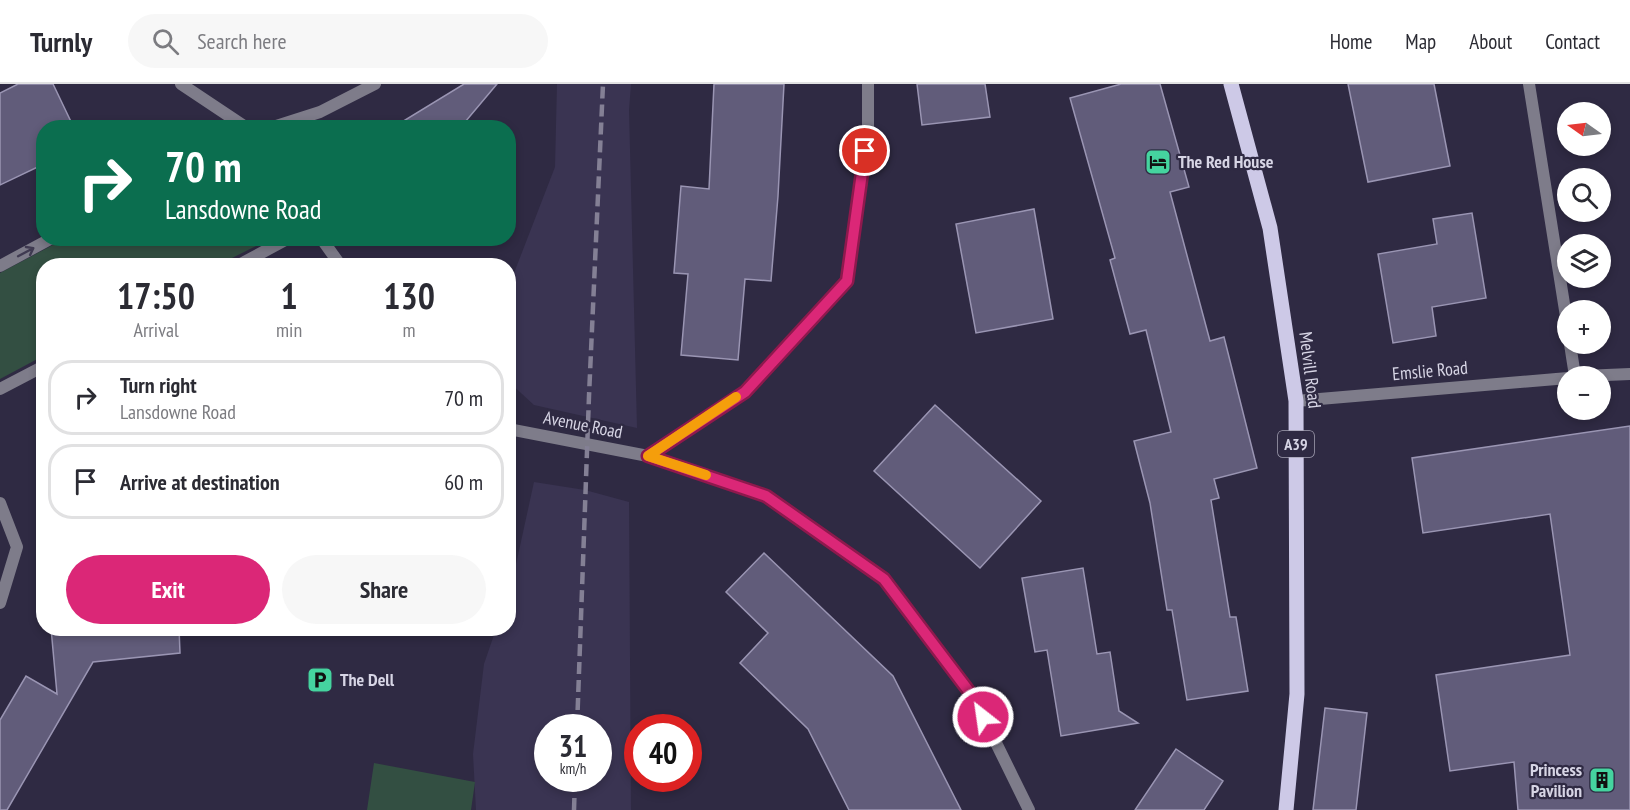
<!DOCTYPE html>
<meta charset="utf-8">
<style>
body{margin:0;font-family:"PT Sans Narrow",sans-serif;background:#f7f7f7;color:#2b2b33;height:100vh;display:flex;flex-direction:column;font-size:22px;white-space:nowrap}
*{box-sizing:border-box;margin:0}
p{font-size:20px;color:#7c7c81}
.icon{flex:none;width:33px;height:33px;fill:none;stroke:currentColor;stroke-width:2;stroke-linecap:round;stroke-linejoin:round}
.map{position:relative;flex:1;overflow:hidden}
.panel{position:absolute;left:36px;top:174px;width:480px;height:378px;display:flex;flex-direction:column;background:#fff;border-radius:24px;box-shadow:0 3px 9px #0003}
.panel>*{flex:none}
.hud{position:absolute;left:36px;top:36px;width:480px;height:126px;border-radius:24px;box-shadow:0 3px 9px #0003;background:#0b6e4f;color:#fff;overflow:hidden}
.needle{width:39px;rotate:284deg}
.fabs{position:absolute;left:1557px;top:18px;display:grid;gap:12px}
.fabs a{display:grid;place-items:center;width:54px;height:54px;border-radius:50%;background:#fff;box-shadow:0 3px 9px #0003;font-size:30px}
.speed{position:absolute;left:534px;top:630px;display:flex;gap:12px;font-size:30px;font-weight:700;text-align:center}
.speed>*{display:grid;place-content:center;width:78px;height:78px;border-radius:50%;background:#fff;box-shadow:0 3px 9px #0003;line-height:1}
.speed small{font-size:15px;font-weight:400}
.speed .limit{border:9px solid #d22;background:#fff;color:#111}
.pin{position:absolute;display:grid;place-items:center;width:51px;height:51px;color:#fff;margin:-26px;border:3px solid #fff;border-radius:50%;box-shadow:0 2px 6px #0007}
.me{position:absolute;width:66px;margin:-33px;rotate:330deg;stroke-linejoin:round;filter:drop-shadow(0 0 4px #0008)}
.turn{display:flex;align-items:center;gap:21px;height:126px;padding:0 30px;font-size:27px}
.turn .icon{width:78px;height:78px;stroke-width:2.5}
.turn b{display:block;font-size:42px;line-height:51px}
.eta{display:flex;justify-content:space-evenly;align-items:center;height:102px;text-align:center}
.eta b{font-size:36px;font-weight:700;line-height:42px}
.action{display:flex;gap:12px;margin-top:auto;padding:12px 30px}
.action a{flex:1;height:69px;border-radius:36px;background:#db2777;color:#fff;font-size:24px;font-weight:700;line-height:69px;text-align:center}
.action a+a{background:#f7f7f7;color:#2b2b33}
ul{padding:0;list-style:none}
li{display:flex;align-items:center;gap:18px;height:75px;margin:0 12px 9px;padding:0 18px;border:3px solid #e1e1e2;border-radius:24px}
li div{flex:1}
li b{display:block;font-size:22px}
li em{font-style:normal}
header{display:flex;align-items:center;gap:36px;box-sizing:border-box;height:84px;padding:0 30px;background:#fff;border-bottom:2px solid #e1e1e2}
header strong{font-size:28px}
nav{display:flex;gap:33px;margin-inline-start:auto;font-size:21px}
.search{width:420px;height:54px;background:#f7f7f7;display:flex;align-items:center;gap:15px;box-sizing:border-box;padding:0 21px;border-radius:33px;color:#7c7c81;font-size:22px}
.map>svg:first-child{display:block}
.built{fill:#3a3452;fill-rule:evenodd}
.green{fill:#334f42}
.building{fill:#615c7a;stroke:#9a95b3;stroke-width:1.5}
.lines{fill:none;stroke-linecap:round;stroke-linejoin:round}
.service{stroke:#7e7c8a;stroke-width:12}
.minor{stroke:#7e7c8a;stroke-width:12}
.tertiary{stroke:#7e7c8a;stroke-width:12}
.primary{stroke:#cdc9e7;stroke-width:15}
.rail{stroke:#848095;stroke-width:4.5;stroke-dasharray:12 6;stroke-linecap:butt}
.oneway{stroke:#3f3a51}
.route-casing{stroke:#8e194d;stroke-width:15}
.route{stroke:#db2777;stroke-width:10}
.slow{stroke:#f59e0b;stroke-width:10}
.labels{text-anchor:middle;stroke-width:4.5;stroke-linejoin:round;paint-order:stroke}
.shield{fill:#2f2a43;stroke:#a5a2b4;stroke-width:1.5}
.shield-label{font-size:16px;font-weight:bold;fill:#d7d5e5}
.poi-label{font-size:18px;font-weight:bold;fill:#d7d5e5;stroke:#2f2a43;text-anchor:start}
.street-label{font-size:18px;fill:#d7d5e5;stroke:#2f2a43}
</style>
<header>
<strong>Turnly</strong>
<div class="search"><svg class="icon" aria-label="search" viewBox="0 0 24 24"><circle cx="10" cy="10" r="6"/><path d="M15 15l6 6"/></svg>Search here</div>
<nav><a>Home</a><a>Map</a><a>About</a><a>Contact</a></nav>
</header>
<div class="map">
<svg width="1630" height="726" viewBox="0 0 1630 726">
<rect width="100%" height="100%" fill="#2f2a43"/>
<path class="built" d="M557 0H631L629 26 637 344 534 321 509 298V202L555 83Z
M534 398 585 406 629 418 631 726H476L473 670 484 580 496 545 508 544 509 505 515 485ZM548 644H598V694H548Z"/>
<path class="green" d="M66 154H270V155L218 181 44 182 43 272 0 295V189Z
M374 679 475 698 471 726H367Z"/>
<path class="building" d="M18 0H53L74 44H44V80L0 101V9Z
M464 0H497L460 44H392Z
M714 0H784L778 112 771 197 745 195 738 276 681 271 688 190 674 189 681 102 709 105Z
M917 0H985L990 33 922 41Z
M1121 0H1160L1189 103 1170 108 1210 257 1224 253 1257 384 1214 395 1219 414 1211 416 1230 533H1236L1248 607 1187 616 1172 526H1167L1150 419 1134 357 1171 348 1146 246 1130 250 1110 176 1115 174 1070 14Z
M1348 0H1434L1450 82 1368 98Z
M1034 125 1053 235 976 249 956 140Z
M1472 129 1486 214 1432 223 1436 252 1393 259 1378 170 1437 160 1433 135Z
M935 321 1041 417 980 484 874 387Z
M1630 342V726H1518L1514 678 1450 687 1436 591 1570 571 1550 430 1423 449 1412 374Z
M764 469 893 592 961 726H849L808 645 740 579 768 549 726 508Z
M1083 484 1097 570 1110 568 1119 627 1138 639 1061 652 1047 566 1035 568 1022 494Z
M51 544H179L180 569 93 578 7 726H0V636L26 592 57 610Z
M1325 624 1367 629 1356 726H1313Z
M1176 665 1223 697 1204 726H1135Z"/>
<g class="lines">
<path class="service" d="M1529 0 1568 245
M270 44 320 28 375 0
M1570 260 1575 292"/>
<path class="minor" d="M0 182 52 154
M237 182 289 154
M1583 292 1630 290
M0 305 44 282
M1296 317 1568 294
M648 372 745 308 847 197 868 45V0
M0 419 17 463 0 519"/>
<path class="tertiary" d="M181 0 247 44
M321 154 341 182
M508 345 648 372 766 412 884 495 974 614 1029 726"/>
<path class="primary" d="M1231 0 1270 144 1296 317 1297 610 1286 726"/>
<path class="rail" d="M577 644 589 312 603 0
M574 726 575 694"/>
</g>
<defs><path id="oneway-shaft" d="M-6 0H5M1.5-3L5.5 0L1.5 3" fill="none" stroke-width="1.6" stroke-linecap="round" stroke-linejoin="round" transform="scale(1.5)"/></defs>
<use class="oneway" href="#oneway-shaft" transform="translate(26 168) rotate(-28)"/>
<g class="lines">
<g class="route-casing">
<path id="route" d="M865 67 847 197 745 308 648 372 766 412 884 495 974 614 983 633"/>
</g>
<use href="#route" class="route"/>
<path class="slow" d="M706 391 648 372 736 313"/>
</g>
<defs>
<g id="hotel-square" transform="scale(1.35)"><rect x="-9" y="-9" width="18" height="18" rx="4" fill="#45d49f" stroke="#2f2a43"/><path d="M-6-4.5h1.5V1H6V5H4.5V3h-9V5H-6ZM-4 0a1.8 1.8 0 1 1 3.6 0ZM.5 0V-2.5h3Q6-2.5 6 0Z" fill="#111"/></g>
<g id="parking-square" transform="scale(1.35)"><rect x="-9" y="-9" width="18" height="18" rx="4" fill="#45d49f" stroke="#2f2a43"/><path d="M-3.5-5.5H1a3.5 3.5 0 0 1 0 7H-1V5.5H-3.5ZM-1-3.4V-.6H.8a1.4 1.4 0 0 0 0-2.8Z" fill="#111"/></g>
<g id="building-square" transform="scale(1.35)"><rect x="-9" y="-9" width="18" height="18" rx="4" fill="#45d49f" stroke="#2f2a43"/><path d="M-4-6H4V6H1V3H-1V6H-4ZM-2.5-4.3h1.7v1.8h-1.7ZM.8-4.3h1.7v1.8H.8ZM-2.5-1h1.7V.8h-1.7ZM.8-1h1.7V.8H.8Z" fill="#111"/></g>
</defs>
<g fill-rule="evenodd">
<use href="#hotel-square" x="1158" y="78"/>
<use href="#parking-square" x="320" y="596"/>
<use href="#building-square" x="1602" y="696"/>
</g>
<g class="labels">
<rect class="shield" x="1278" y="347" width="36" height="26" rx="4.5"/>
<g class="shield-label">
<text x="1296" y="366">A39</text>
</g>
<g class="poi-label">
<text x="1178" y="84">The Red House</text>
<text x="340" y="602">The Dell</text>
<text x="1582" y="692" text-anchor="end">Princess<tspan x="1582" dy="21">Pavilion</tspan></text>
</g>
<g class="street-label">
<text transform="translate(1310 286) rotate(83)" y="6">Melvill Road</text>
<text transform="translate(1430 287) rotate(-5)" y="6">Emslie Road</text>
<text transform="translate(583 341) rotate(11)" y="6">Avenue Road</text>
</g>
</g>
</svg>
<div class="fabs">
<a><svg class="needle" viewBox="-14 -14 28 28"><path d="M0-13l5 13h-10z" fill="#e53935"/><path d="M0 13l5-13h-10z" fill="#7c7c81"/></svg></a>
<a><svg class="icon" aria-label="search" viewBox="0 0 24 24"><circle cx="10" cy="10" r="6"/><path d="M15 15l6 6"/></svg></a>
<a><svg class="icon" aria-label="layers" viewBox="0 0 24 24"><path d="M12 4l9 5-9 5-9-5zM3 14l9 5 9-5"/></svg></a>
<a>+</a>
<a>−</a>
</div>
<div class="speed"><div>31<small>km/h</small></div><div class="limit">40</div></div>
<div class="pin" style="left:865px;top:67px;background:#d93025"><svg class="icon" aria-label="arrive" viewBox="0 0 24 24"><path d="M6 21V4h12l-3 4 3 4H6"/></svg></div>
<svg class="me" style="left:983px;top:633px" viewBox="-20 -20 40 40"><circle r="17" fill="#db2777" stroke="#fff" stroke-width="3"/><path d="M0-11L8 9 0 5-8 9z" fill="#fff"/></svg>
<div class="hud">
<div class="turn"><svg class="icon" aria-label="right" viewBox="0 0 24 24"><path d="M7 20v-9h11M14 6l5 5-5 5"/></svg><div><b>70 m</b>Lansdowne Road</div></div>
</div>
<section class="panel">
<div class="eta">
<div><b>17:50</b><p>Arrival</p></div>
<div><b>1</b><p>min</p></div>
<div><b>130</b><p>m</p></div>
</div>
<ul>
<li><svg class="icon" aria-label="right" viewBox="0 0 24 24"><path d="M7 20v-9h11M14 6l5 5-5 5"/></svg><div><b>Turn right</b><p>Lansdowne Road</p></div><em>70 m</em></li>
<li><svg class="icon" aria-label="arrive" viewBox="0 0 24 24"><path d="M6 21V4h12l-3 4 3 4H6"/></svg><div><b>Arrive at destination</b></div><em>60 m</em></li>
</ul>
<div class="action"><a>Exit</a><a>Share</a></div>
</section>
</div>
